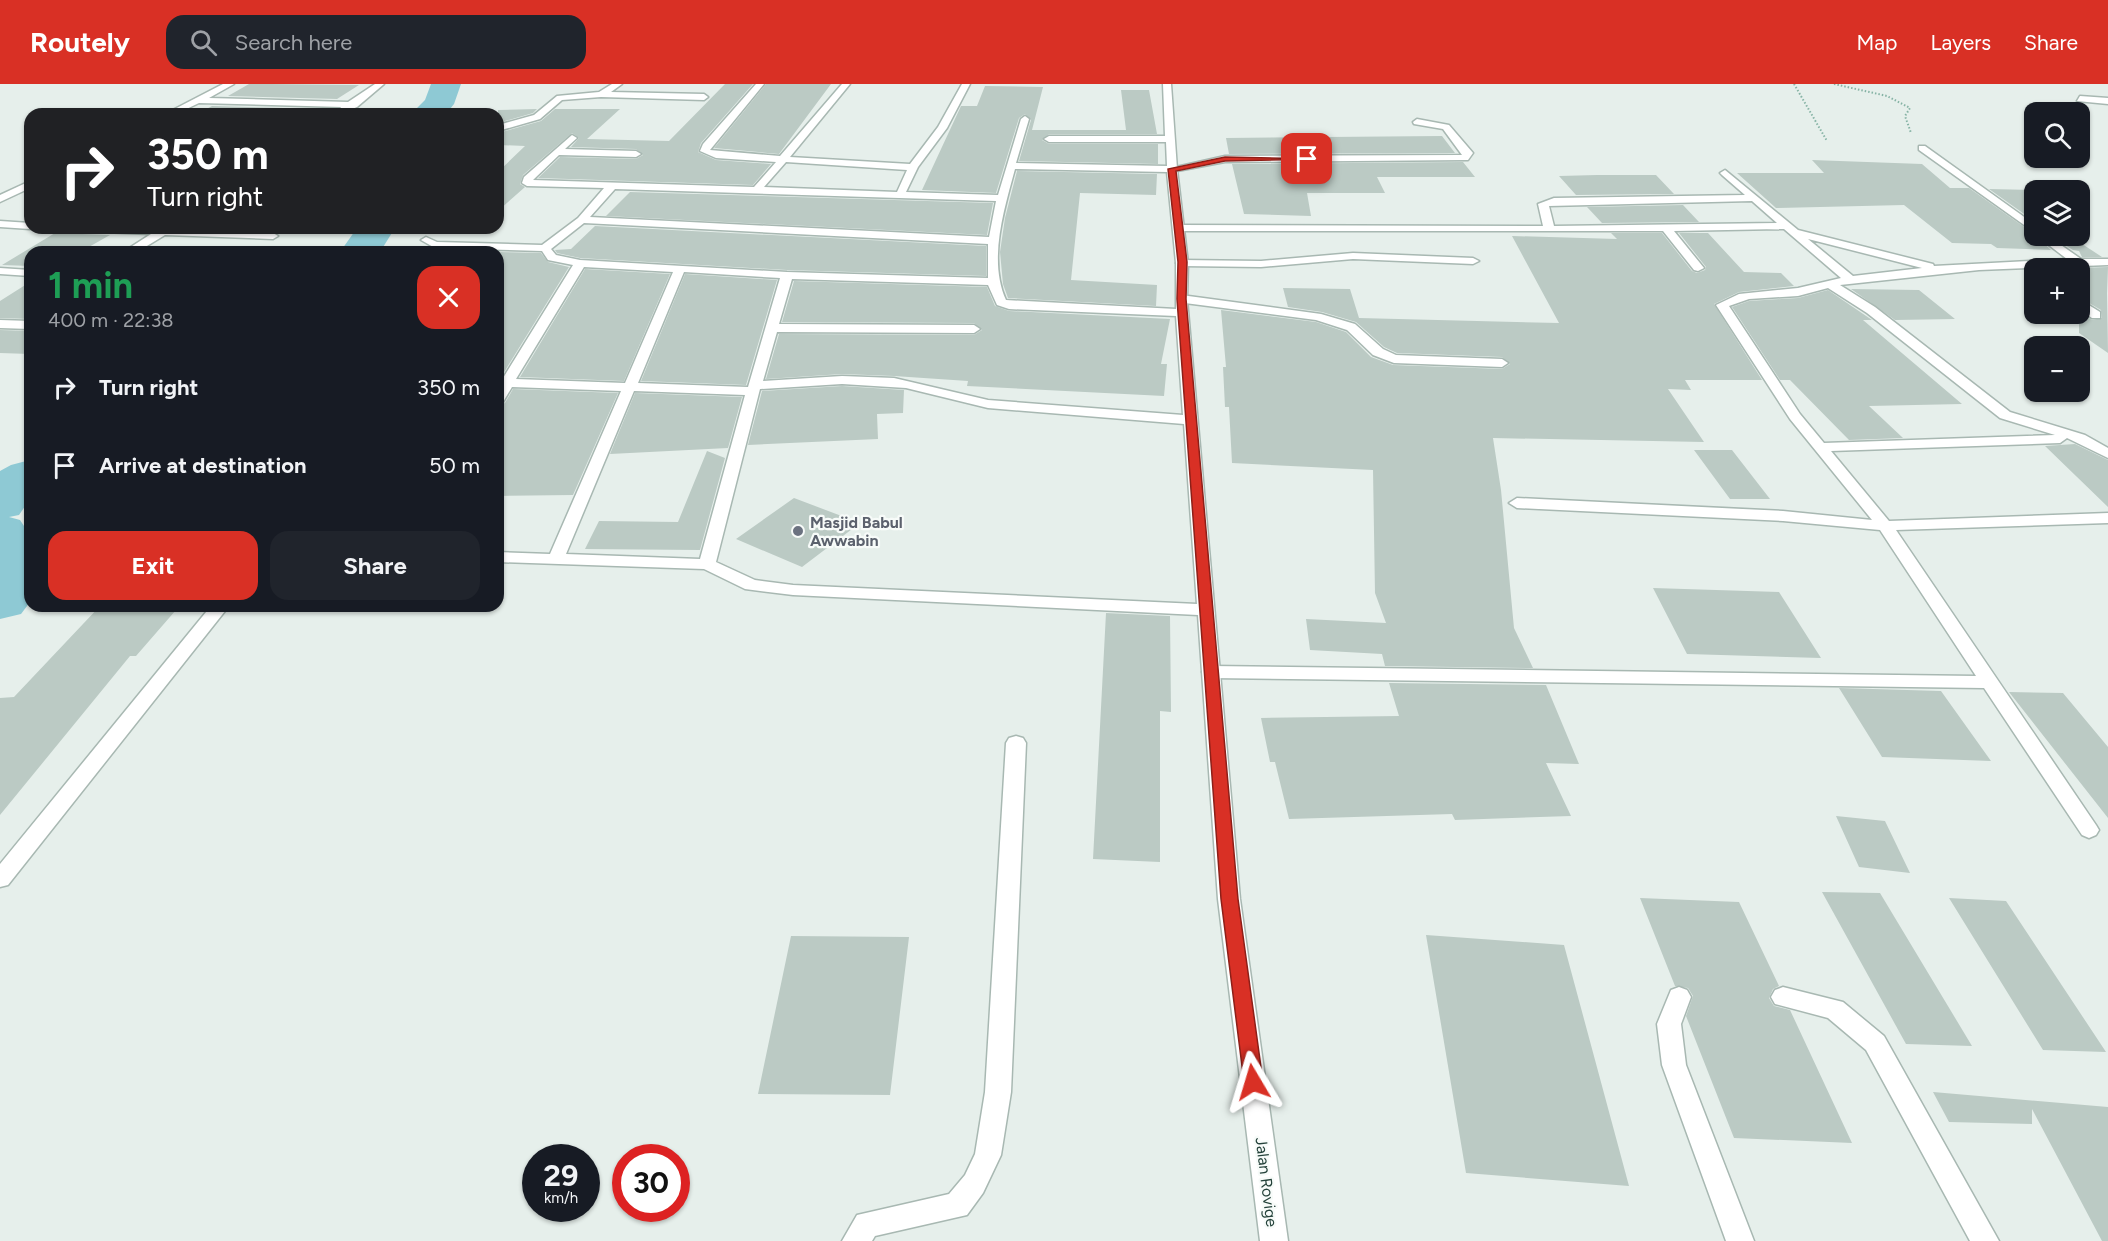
<!DOCTYPE html>
<meta charset="utf-8">
<style>
body{margin:0;font-family:Figtree,sans-serif;background:#20242c;color:#f1f3f6;height:100vh;display:flex;flex-direction:column;font-size:22px;white-space:nowrap}
*{box-sizing:border-box;margin:0}
p{font-size:20px;color:#9ea1a6}
.icon{flex:none;width:33px;height:33px;fill:none;stroke:currentColor;stroke-width:2;stroke-linecap:round;stroke-linejoin:round}
.map{position:relative;flex:1;overflow:hidden}
.sheet{position:absolute;left:24px;top:162px;width:480px;height:366px;display:flex;flex-direction:column;background:#171b24;border-radius:18px;box-shadow:0 2px 4px #0004}
.sheet>*{flex:none}
.hud{position:absolute;left:24px;top:24px;width:480px;height:126px;border-radius:18px;box-shadow:0 2px 4px #0004;background:#202124;color:#fff;overflow:hidden}
.controls{position:absolute;left:2024px;top:18px;display:grid;gap:12px}
.controls a{display:grid;place-items:center;width:66px;height:66px;border-radius:12px;background:#171b24;box-shadow:0 2px 4px #0004;font-size:30px}
.speed{position:absolute;left:522px;top:1060px;display:flex;gap:12px;font-size:30px;font-weight:700;text-align:center}
.speed>*{display:grid;place-content:center;width:78px;height:78px;border-radius:50%;background:#171b24;box-shadow:0 2px 4px #0004;line-height:1}
.speed small{font-size:15px;font-weight:400}
.speed .limit{border:9px solid #d22;background:#fff;color:#111}
.pin{position:absolute;display:grid;place-items:center;width:51px;height:51px;color:#fff;margin:-26px;border-radius:12px;box-shadow:0 3px 9px #0006}
.me{position:absolute;width:66px;margin:-33px;rotate:353deg;stroke-linejoin:round;filter:drop-shadow(0 0 4px #0008)}
.turn{display:flex;align-items:center;gap:21px;height:126px;padding:0 24px;font-size:27px}
.turn .icon{width:78px;height:78px;stroke-width:2.5}
.turn b{display:block;font-size:42px;line-height:51px}
.round{display:grid;place-items:center;flex:none;width:63px;height:63px;border-radius:18px;background:#20242c}
.summary{display:flex;align-items:center;justify-content:space-between;height:102px;padding:0 24px}
h1{font-size:36px;font-weight:700;line-height:45px;color:#1e9e55}
.action{display:flex;gap:12px;margin-top:auto;padding:12px 24px}
.action a{flex:1;height:69px;border-radius:18px;background:#d93025;color:#fff;font-size:24px;font-weight:700;line-height:69px;text-align:center}
.action a+a{background:#20242c;color:#f1f3f6}
ul{padding:0;list-style:none}
li{display:flex;align-items:center;gap:18px;height:78px;padding:0 24px}
li div{flex:1}
li b{display:block;font-size:22px}
li em{font-style:normal}
header{display:flex;align-items:center;gap:36px;box-sizing:border-box;height:84px;padding:0 30px;background:#d93025;color:#fff}
header strong{font-size:28px}
nav{display:flex;gap:33px;margin-inline-start:auto;font-size:21px}
.search{width:420px;height:54px;background:#20242c;display:flex;align-items:center;gap:15px;box-sizing:border-box;padding:0 21px;border-radius:18px;color:#9ea1a6;font-size:22px}
.map>svg:first-child{display:block}
.lines{fill:none;stroke-linecap:round;stroke-linejoin:round}
.river{fill:#8ec9d4;fill-rule:evenodd}
.building{fill:#bbcac4}
.lane-casing{stroke:#a8b8b2;stroke-width:3}
.street-casing{stroke:#a8b8b2;stroke-width:3}
.path{stroke:#86b3a5;stroke-width:2;stroke-dasharray:1.5 2;stroke-linecap:butt}
.lane{fill:#fff;fill-rule:evenodd}
.street{fill:#fff;fill-rule:evenodd}
.route{fill:#d93025;stroke:#8d1f18;stroke-width:1.5}
.worship-dot{fill:#6b7280;stroke:#f7fbf9;stroke-width:2}
.labels{text-anchor:middle;stroke-width:4.5;stroke-linejoin:round;paint-order:stroke}
.worship-label{font-size:16px;font-weight:bold;fill:#5b616d;stroke:#f7fbf9;text-anchor:start}
.street-label{font-size:16px;fill:#24423a;stroke:#f7fbf9}
</style>
<header>
<strong>Routely</strong>
<div class="search"><svg class="icon" aria-label="search" viewBox="0 0 24 24"><circle cx="10" cy="10" r="6"/><path d="M15 15l6 6"/></svg>Search here</div>
<nav><a>Map</a><a>Layers</a><a>Share</a></nav>
</header>
<div class="map">
<svg width="2108" height="1157" viewBox="0 0 2108 1157">
<rect width="100%" height="100%" fill="#e6efeb"/>
<g class="lines">
<path class="river" d="M431 0H461L454 20 446 30H411L425 16Z
M357 144H395L380 168H340Z
M30 376V415L19 431 9 433 20 436 30 451V518L21 530 0 535V387L11 381Z"/>
</g>
<path class="building" d="M249 0H272L359 1 337 15 228 12Z
M725 0H753L701 59 698 68 716 76 771 80 753 101 538 94 560 73 636 75 643 71 636 65 571 63 579 54 572 49 523 91 520 100 525 103 498 127V88L525 62 498 61V49L541 37 555 25H620L587 55 669 57Z
M766 0H831L779 70 714 64Z
M985 2 1043 3 1032 46H1126L1121 6H1149L1157 50H1049L1042 56 1049 60H1158V80L1019 77 1031 36 1025 30 1019 34 996 109 922 106 961 22H977Z
M212 22 323 25 314 30 199 29Z
M537 25 533 29 498 39V26Z
M1442 52 1455 69 1229 70 1226 54Z
M1812 76 1922 80 1950 104H1969L2034 150 2051 166 1997 164 1991 160 1952 159 1904 121 1776 124 1737 89H1824Z
M1463 78 1475 93H1377L1385 109H1307L1311 132 1244 130 1232 80Z
M1017 87 1157 90 1156 111 1080 109 1071 196 1157 201 1156 222 1008 214 1003 200 1000 168 1005 134Z
M1597 91H1656L1674 110 1576 111 1559 92Z
M1989 105 2038 106H2034V137Z
M630 108 993 119 987 151 606 132Z
M1683 121 1699 138 1602 139 1587 123Z
M595 142 986 162V192L787 186 580 174 557 169 555 166 571 165Z
M55 149 110 151 80 168H30V182L2 181Z
M1611 149H1662L1692 187 1697 189 1705 186 1706 183 1679 149H1708L1744 188 1781 189 1794 202 1739 208 1714 220 1762 296H1685L1691 306 1668 305 1704 358 1493 354 1501 406 1514 544 1533 584 1385 582 1382 570 1310 566 1306 535 1386 539 1375 509 1373 386 1232 379 1229 323H1225L1223 283H1226L1221 226 1316 238 1346 248 1371 273 1393 281 1502 285 1510 280 1502 273 1397 269 1384 263 1356 238 1322 228 1288 223 1283 204 1350 205 1359 234 1559 239 1512 152 1617 155Z
M2051 152H2070L2102 173H2082L2079 167 2073 166Z
M498 168 541 169 548 178 569 183 498 298Z
M2108 183 2107 209 2108 269 2079 249V228L2092 236 2102 234 2101 226 2079 213V184Z
M585 185 670 190 624 297 520 293Z
M685 190 777 196 746 301 641 297Z
M794 197 987 203 995 222 1009 227 1170 235 1161 280H1167L1164 312 967 302 968 297 894 292 842 290 766 295 779 250 974 251 982 246 974 239 782 238Z
M30 198V235L0 234V217Z
M1851 205 1919 206 1955 235 1895 236Z
M1828 206 1872 236H1863L1962 320 1869 322 1903 354 1849 356 1790 296H1780L1732 223 1749 217 1798 214Z
M0 246 30 247V270L0 269Z
M842 302 904 306 903 329 877 330 878 355 748 361 762 307Z
M513 305 618 309 573 411 498 412V321L505 319Z
M635 309 742 313 728 364 610 370Z
M2075 360 2108 376V423L2045 362Z
M1694 366H1732L1770 415H1730Z
M707 367 725 374 700 466 585 465 599 437 678 438Z
M794 414 860 439 802 483 736 455Z
M1653 504 1779 508 1821 574 1687 570Z
M100 522H155L152 526H176L136 572H130L0 731V614L14 613Z
M1106 529 1170 532 1171 628 1160 627V778L1093 775Z
M1389 599 1546 601 1579 680 1546 679 1571 732 1455 736 1452 730 1289 735 1275 678H1270L1261 634 1399 632Z
M1839 604 1941 607 1991 677 1882 673Z
M2009 608 2063 609 2108 663V734Z
M1836 732 1885 737 1910 789 1859 783Z
M1822 808 1880 809 1972 962 1906 960Z
M1640 814 1739 818 1779 902 1773 905 1769 914 1774 922 1790 926 1852 1059 1734 1054 1686 932 1693 912 1688 904 1675 902Z
M1949 814 2006 817 2106 968 2043 966Z
M1426 851 1564 861 1629 1102 1466 1089Z
M791 852 909 853 890 1011 758 1010Z
M1933 1008 2108 1023V1157H2102L2032 1025V1040L1949 1038Z"/>
<g class="lines">
<g class="lane-casing">
<path id="lane" d="M1417 35 1449 41 1473 69 1468 76 1225 78 1172 88 1167 85 1225 72 1462 71 1443 45 1414 40 1413 38Z
M1919 62H1925L2034 140V148L1919 66Z
M1725 86 1798 146 1933 180 1934 182 2067 175 2037 152H2048L2081 175H2108V181L1979 186 1840 201 1875 223 2010 328 2085 351 2108 364V374L2067 354 2060 359 1831 367 1889 437 2108 429V439L1896 446 2096 741 2099 746 2096 751 2089 754 2082 751 1984 604 1211 594 1202 588 1211 582 1976 592 1880 446 1783 437 1517 424 1509 419 1517 414 1783 427 1872 436 1790 335 1716 221 1739 210 1798 204 1841 194 1784 145 1674 147 1704 184 1698 187 1694 186 1663 147H1178L1173 144 1178 141 1543 142 1538 120 1554 114 1745 111 1722 91 1720 89ZM1752 117 1777 139 1554 142 1549 122ZM1808 155 1922 184 1853 192ZM1828 204 1867 229 2000 334 2055 351 1824 359 1800 330 1729 222 1749 215 1798 212Z
M1353 169 1473 174 1479 177 1473 180 1353 175 1261 183 1182 182 1176 179 1182 176 1261 177Z
M1181 211 1321 230 1355 240 1383 265 1396 271 1502 275 1508 279 1502 283 1394 279 1373 271 1347 246 1316 236 1177 218V212Z
M2079 215 2100 228V234H2092L2079 225Z
M1016 652 1023 654 1026 659 1011 1008 1001 1071 983 1109 967 1131 875 1152 872 1157H842L857 1131 949 1110 965 1091 975 1070 985 1008 1006 659 1009 654Z
M1679 903 1687 906 1691 913 1681 940 1686 981 1754 1157H1726L1662 981 1657 940 1671 906Z
M1783 903 1843 918 1884 952 1999 1157H1970L1866 966 1828 934 1775 920 1771 913 1775 906Z"/>
</g>
<g class="street-casing">
<path id="street" d="M223 0H234L209 14 348 18 375 0H384L357 23 343 29 339 26 341 23 199 19 176 30H165Z
M612 0H622L611 8 704 10 708 13 704 16 601 13 562 16 540 35 498 47V41L534 31 557 12 599 8Z
M756 0H764L710 66 780 72 842 0H850L790 73 910 80 938 43 962 0H970L947 44 918 83 906 108 998 111 1021 35 1025 32 1029 35 1016 79 1167 82 1166 58H1049L1044 55 1049 52H1165L1163 0H1171L1177 85 1188 179 1187 215 1240 815 1288 1157H1260L1218 815 1198 531 793 511 745 505 704 485 498 478V468L550 470 621 307 512 303 503 318 498 319 500 299 573 181 548 176 542 167 435 164 421 156 426 153 437 158 542 161 578 134 604 104 527 102 522 99 524 93 572 51 577 54 565 65 636 67 641 70 636 73 559 71 533 96 754 103 776 78 716 74 700 67 703 60ZM786 78 907 86 897 108 764 103ZM1015 85 1167 88 1176 179V225L1006 216C988 176 1004 126 1015 85ZM615 105 996 117 989 153 590 133ZM584 139 988 160V194L787 188 580 176 556 171 551 165ZM584 183 673 188 625 299 516 295ZM684 188 780 194 748 303 638 299ZM792 195 988 201 997 221 1009 225 1176 232 1183 331 988 316 894 294 842 292 763 297 777 248 974 249 980 245 974 241 779 240ZM842 300 906 304 988 324 1184 340 1197 520 793 501 755 496 716 478 760 305ZM634 307 745 311 700 475 566 470Z
M2080 12 2108 14V20L2077 17Z
M30 97V104L0 118V111Z
M0 137 30 139V144H34L30 145 0 143Z
M73 144 273 149 278 152 273 155 165 151 137 168H123L151 150 78 147Z
M0 184 30 186V192L0 190Z
M0 236 30 237V245L0 244Z
M211 522H229L8 801 0 803V780Z"/>
</g>
<path class="path" d="M1794 0 1827 57
M1834 0 1887 12 1910 24 1905 32 1911 49"/>
<use href="#lane" class="lane"/>
<use href="#street" class="street"/>
</g>
<path class="route" d="M1225 73 1310 75 1225 77 1176 87 1187 178 1186 215 1238 815 1263 998 1260 1003 1253 1006 1247 1003 1244 998 1221 815 1177 215 1178 178 1168 85Z"/>
<circle class="worship-dot" cx="798" cy="447" r="6"/>
<g class="labels">
<g class="worship-label">
<text x="810" y="444">Masjid Babul<tspan x="810" dy="18">Awwabin</tspan></text>
</g>
<g class="street-label">
<text transform="translate(1267 1098) rotate(83)" y="6">Jalan Rovige</text>
</g>
</g>
</svg>
<div class="controls">
<a><svg class="icon" aria-label="search" viewBox="0 0 24 24"><circle cx="10" cy="10" r="6"/><path d="M15 15l6 6"/></svg></a>
<a><svg class="icon" aria-label="layers" viewBox="0 0 24 24"><path d="M12 4l9 5-9 5-9-5zM3 14l9 5 9-5"/></svg></a>
<a>+</a>
<a>−</a>
</div>
<div class="speed"><div>29<small>km/h</small></div><div class="limit">30</div></div>
<div class="pin" style="left:1307px;top:75px;background:#d93025"><svg class="icon" aria-label="arrive" viewBox="0 0 24 24"><path d="M6 21V4h12l-3 4 3 4H6"/></svg></div>
<svg class="me" style="left:1253px;top:998px" viewBox="-20 -20 40 40"><path d="M0-17L14 15 0 8-14 15z" fill="#d93025" stroke="#fff" stroke-width="4"/></svg>
<div class="hud">
<div class="turn"><svg class="icon" aria-label="right" viewBox="0 0 24 24"><path d="M7 20v-9h11M14 6l5 5-5 5"/></svg><div><b>350 m</b>Turn right</div></div>
</div>
<section class="sheet">
<div class="summary"><div><h1>1 min</h1><p>400 m · 22:38</p></div><a class="round" style="background:#d93025;color:#fff"><svg class="icon" aria-label="close" viewBox="0 0 24 24"><path d="M6 6l12 12M18 6L6 18"/></svg></a></div>
<ul>
<li><svg class="icon" aria-label="right" viewBox="0 0 24 24"><path d="M7 20v-9h11M14 6l5 5-5 5"/></svg><div><b>Turn right</b></div><em>350 m</em></li>
<li><svg class="icon" aria-label="arrive" viewBox="0 0 24 24"><path d="M6 21V4h12l-3 4 3 4H6"/></svg><div><b>Arrive at destination</b></div><em>50 m</em></li>
</ul>
<div class="action"><a>Exit</a><a>Share</a></div>
</section>
</div>
